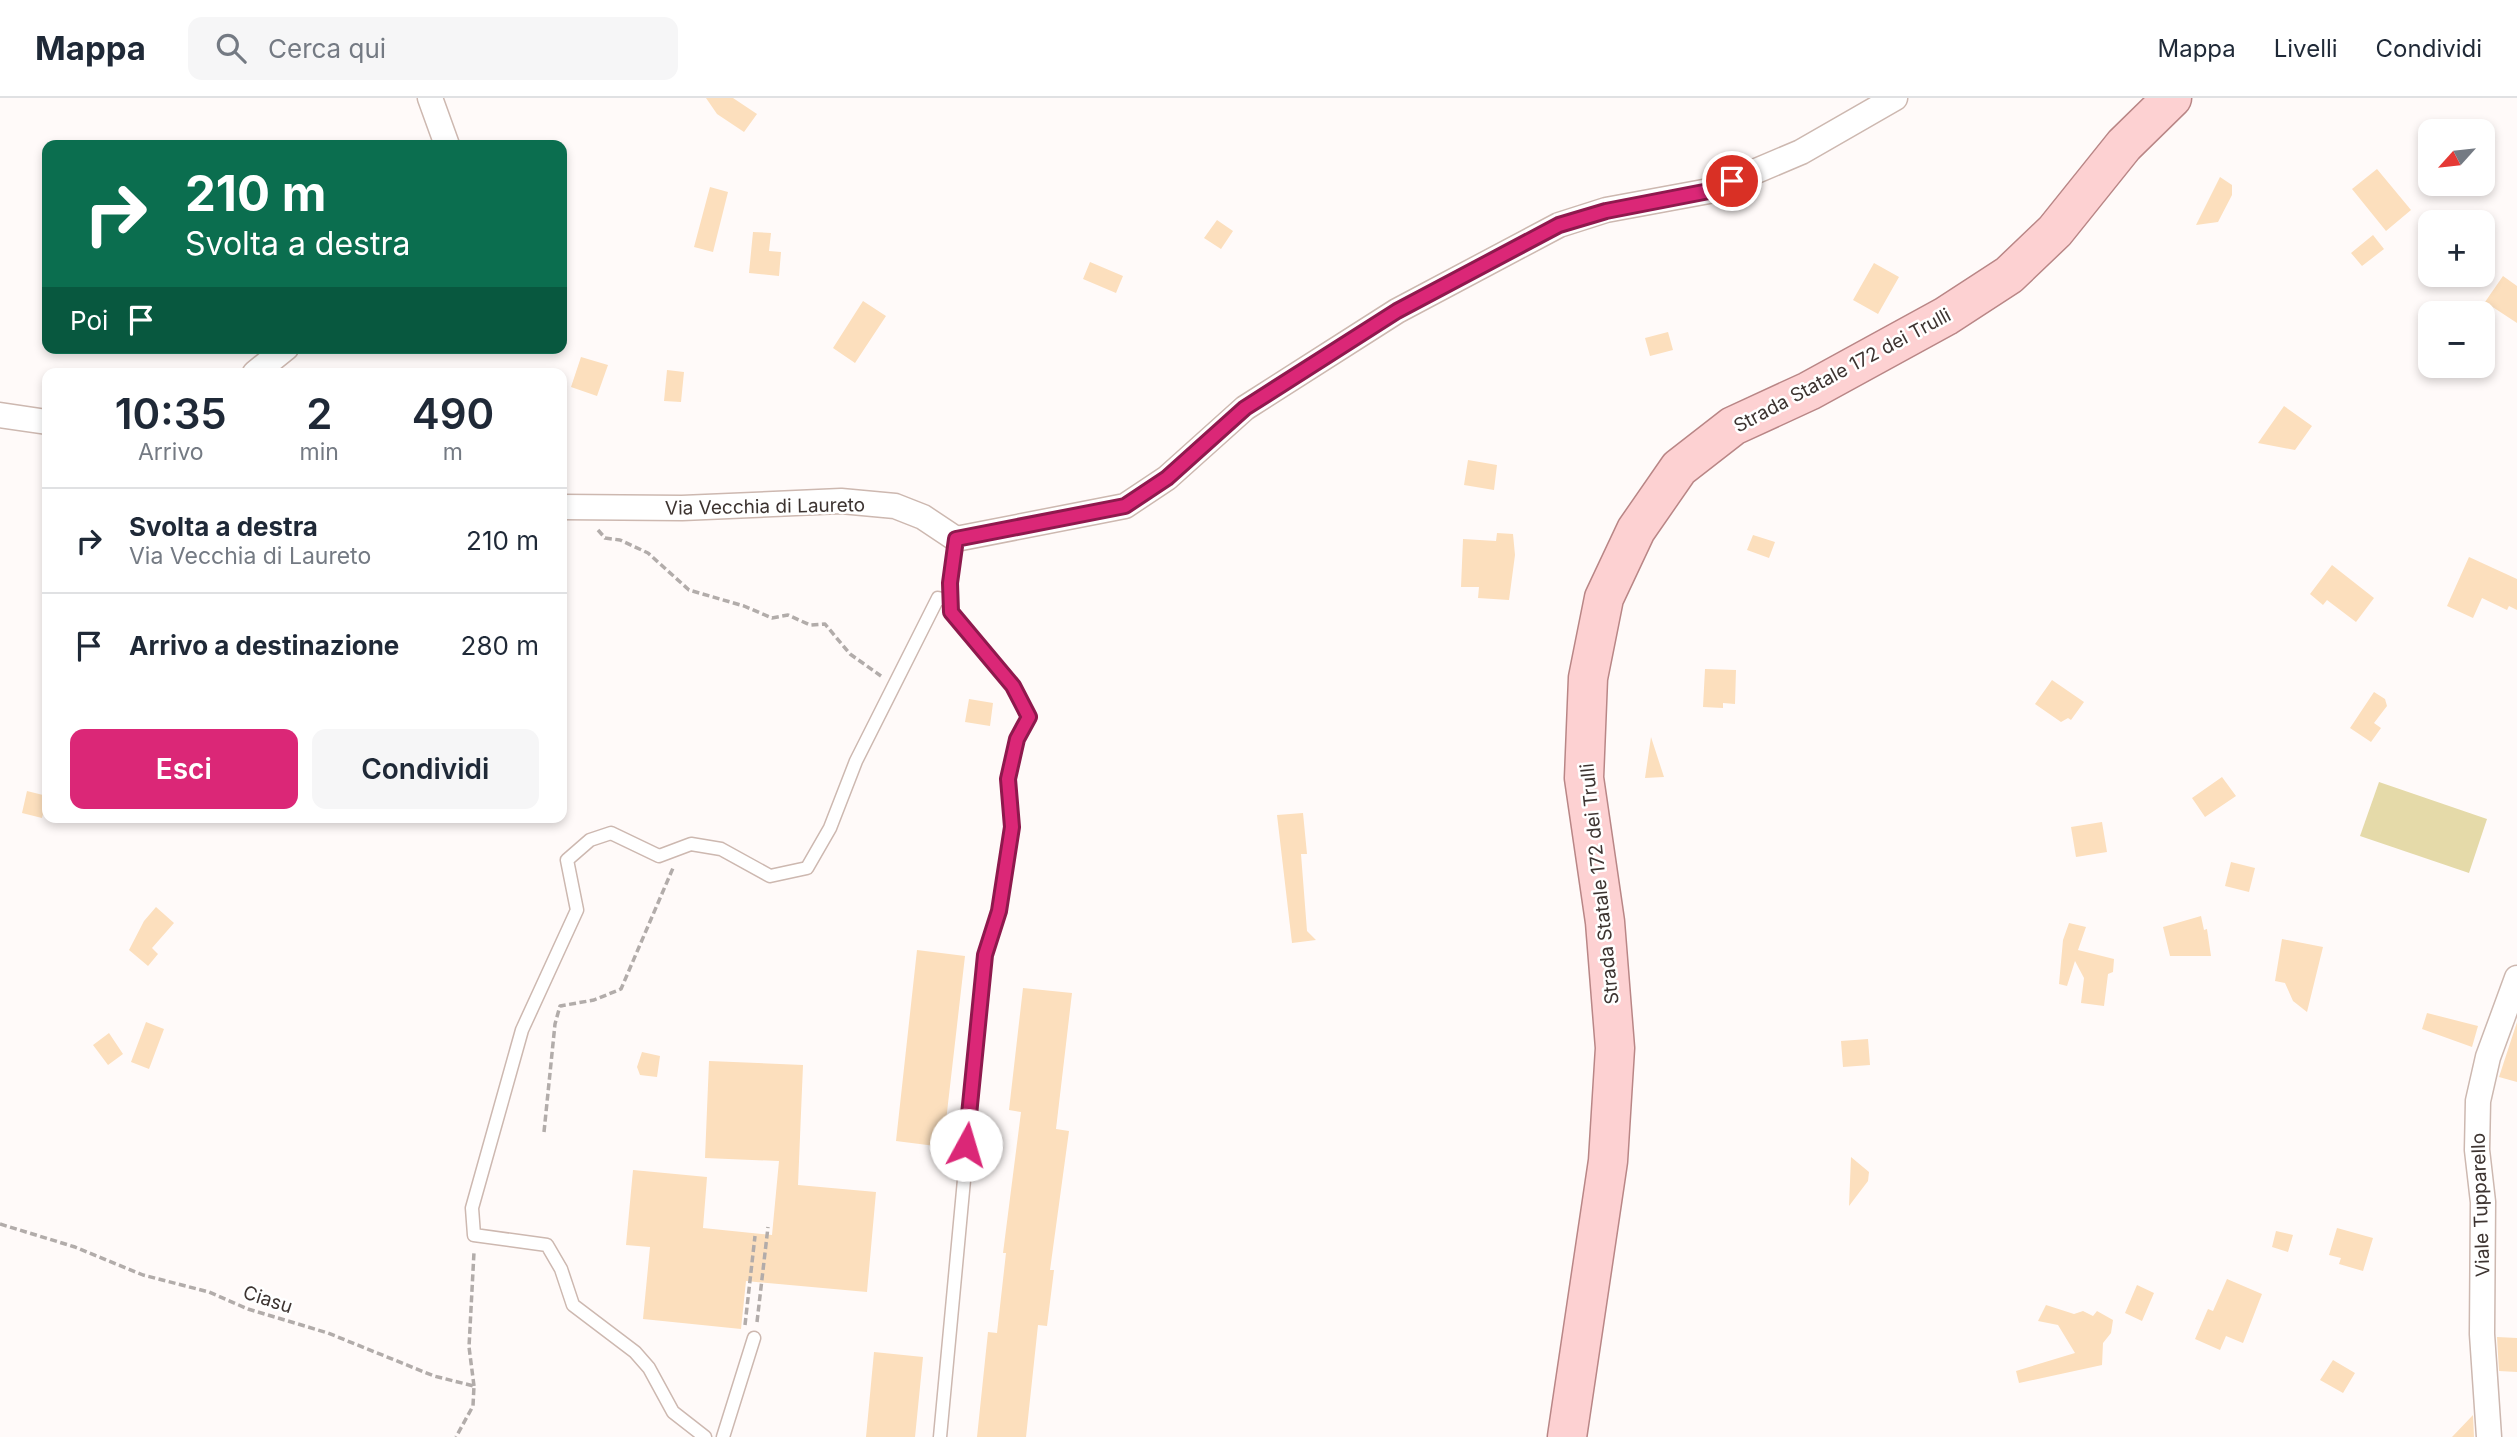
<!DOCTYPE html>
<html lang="it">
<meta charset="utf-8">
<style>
body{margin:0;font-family:Inter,sans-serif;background:#f6f6f7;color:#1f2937;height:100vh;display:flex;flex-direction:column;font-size:26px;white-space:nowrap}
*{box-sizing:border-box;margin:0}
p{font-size:23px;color:#747a83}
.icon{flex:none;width:38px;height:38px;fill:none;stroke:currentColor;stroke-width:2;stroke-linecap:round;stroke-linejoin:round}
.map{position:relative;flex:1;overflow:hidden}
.drawer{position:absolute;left:42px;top:270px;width:525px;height:455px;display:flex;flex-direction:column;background:#fff;border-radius:14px;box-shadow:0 4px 10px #0003}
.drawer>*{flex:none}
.hud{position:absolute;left:42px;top:42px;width:525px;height:214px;border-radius:14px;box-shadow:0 4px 10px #0003;background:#0b6e4f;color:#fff;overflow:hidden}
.needle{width:46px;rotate:243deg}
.buttons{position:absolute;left:2418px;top:21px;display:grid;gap:14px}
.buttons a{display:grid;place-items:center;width:77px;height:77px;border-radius:14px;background:#fff;box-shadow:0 4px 10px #0003;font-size:35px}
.pin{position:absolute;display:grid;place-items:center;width:60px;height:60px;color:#fff;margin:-30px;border:4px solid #fff;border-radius:50%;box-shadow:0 2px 7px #0007}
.me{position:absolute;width:77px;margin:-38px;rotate:6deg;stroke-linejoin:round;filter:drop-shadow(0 0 5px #0008)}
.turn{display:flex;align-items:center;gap:24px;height:147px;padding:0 28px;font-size:32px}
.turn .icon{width:91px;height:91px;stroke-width:2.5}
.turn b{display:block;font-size:49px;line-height:60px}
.then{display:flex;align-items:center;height:66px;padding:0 28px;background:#0003;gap:14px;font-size:26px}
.eta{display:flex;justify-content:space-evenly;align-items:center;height:119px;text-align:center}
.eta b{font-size:42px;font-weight:600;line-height:49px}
.cta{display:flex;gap:14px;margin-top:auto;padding:14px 28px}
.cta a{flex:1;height:80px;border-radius:14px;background:#db2777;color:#fff;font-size:28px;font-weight:600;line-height:80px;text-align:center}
.cta a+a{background:#f6f6f7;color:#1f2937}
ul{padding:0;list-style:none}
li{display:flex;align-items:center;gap:21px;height:105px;padding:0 28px;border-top:2px solid #e0e1e3}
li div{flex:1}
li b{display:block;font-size:26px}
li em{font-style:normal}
header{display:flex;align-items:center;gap:42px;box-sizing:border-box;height:98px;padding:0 35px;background:#fff;border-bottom:2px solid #e0e1e3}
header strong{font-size:33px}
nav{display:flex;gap:38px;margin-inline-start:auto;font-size:24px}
.search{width:490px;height:63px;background:#f6f6f7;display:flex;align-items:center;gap:18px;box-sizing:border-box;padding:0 24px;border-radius:14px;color:#747a83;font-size:26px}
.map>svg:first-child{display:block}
.green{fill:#e5daa9}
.building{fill:#fcdfbd}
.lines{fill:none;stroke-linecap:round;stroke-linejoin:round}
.service-casing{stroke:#cdb8b0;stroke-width:15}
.minor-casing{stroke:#cdb8b0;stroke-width:27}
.primary-casing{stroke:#b98686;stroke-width:41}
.path{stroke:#b2acaa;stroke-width:3.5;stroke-dasharray:7 3.5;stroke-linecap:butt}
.service{stroke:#fff;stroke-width:12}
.minor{stroke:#fff;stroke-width:24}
.primary{stroke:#fdd1d2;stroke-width:38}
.route-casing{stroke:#8e194d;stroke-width:18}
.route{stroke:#db2777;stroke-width:12}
.labels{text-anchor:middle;stroke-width:5;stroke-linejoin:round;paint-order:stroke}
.street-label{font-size:19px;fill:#3d3431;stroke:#fff}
</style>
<header>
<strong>Mappa</strong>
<div class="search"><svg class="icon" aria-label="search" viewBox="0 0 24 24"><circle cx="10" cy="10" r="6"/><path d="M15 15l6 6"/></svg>Cerca qui</div>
<nav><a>Mappa</a><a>Livelli</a><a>Condividi</a></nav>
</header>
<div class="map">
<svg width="2517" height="1339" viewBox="0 0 2517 1339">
<rect width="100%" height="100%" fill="#fffaf9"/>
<path class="green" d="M2379 684 2487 721 2469 775 2360 738Z"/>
<path class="building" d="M706 0H733L757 16 744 34 717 16Z
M2377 71 2411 112 2386 133 2352 91Z
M2220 79 2232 87V97L2218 124 2196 127Z
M710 89 728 94 713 154 694 149Z
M1217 122 1233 133 1221 151 1204 140Z
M753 134 771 135 769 153 781 154 779 178 749 175Z
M2373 137 2384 151 2362 168 2351 155Z
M1090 164 1123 178 1116 195 1083 181Z
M1874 165 1899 179 1878 216 1853 202Z
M2503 178 2517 188V225L2485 204Z
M863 203 886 218 855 265 833 250Z
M1668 234 1673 252 1650 258 1645 240Z
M581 259 608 267 597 298 571 289Z
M667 272 684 274 681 304 664 303Z
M2284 308 2312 328 2295 352 2258 345Z
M1468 362 1497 367 1494 392 1464 387Z
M1497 435 1513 436 1515 457 1509 502 1478 500 1479 489H1461L1463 441 1496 443Z
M1753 437 1775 444 1769 460 1747 452Z
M2469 459 2517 481V512L2509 508 2507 512 2482 500 2473 520 2447 508Z
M2332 467 2374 500 2356 524 2327 502 2323 507 2310 496Z
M1705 571 1736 572 1735 606 1723 605V610L1703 609Z
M2052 582 2084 604 2071 622 2068 620 2061 624 2035 606Z
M2374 594 2385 601 2387 608 2374 625 2381 630 2371 644 2350 630Z
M969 601 993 605 990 628 965 624Z
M1651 639 1664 679 1645 680Z
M2222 679 2236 698 2205 719 2192 700Z
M27 693 47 698 42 720 22 715Z
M1303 715 1307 756H1301L1307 833 1316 842 1292 845 1277 717Z
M2102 724 2107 754 2076 759 2071 729Z
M2231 764 2255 770 2249 794 2225 788Z
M156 809 174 825 152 850 158 856 148 868 129 852 144 823Z
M2201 818 2204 832 2207 831 2211 858H2170L2163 829Z
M2069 825 2086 829 2078 852 2114 861 2113 874 2108 876 2104 908 2081 905 2084 880 2075 863 2067 888 2059 886 2063 842Z
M2282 841 2323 849 2307 914 2293 903 2285 885 2275 883Z
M917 852 965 858 943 1049 896 1043Z
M1023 890 1072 895 1056 1031 1069 1033 1050 1172H1054L1047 1228 1038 1227 1026 1339H977L988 1234 997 1235 1006 1155H1003L1021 1014 1009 1012Z
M2427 915 2478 928 2472 949 2422 931Z
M146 924 164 931 149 971 131 964Z
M2517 924V984L2499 979Z
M109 935 123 956 108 967 93 947Z
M1868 941 1870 967 1843 969 1841 943Z
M642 954 660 958 657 979 640 977 637 969Z
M709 963 803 967 798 1087 876 1094 867 1194 746 1183 741 1231 643 1221 650 1149 626 1147 633 1072 707 1079 703 1130 772 1137 779 1063 705 1060Z
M1851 1059 1869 1074 1868 1083 1849 1108Z
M2337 1130 2373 1140 2363 1173 2339 1166 2341 1160 2329 1157Z
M2276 1133 2293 1137 2288 1154 2272 1149Z
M2227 1181 2262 1196 2243 1245 2226 1238 2220 1252 2195 1241 2208 1211 2213 1213Z
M2137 1187 2154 1195 2142 1223 2125 1215Z
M2046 1207 2074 1216 2083 1213 2093 1218 2097 1213 2113 1222 2111 1235 2103 1245 2102 1267 2019 1285 2016 1273 2075 1255 2058 1227 2038 1223Z
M2497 1239 2517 1240V1274L2499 1273Z
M874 1254 923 1259 915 1339H866Z
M2333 1262 2355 1275 2343 1295 2320 1282Z
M2473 1317 2474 1339H2452Z"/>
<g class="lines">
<g class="service-casing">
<path id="service" d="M705 1339 673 1314 649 1270 635 1254 573 1207 561 1171 547 1147 474 1137 472 1110 522 932 577 812 567 762 590 742 611 735 659 758 691 746 721 751 770 778 807 770 830 730 856 663 938 500 951 503
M723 1339 754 1240
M940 1339 985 857 999 813 1012 729 1008 681 1017 641 1029 619 1013 588 951 514 950 485 956 441"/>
</g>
<g class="minor-casing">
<path id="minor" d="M430 0 447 47
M255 275 286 250
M0 317 47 324
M562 409 682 410 841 403 895 408 923 419 956 441 1125 408 1167 380 1245 310 1397 213 1559 127 1606 112 1709 93 1801 54 1895 0
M2489 1339 2482 1236 2483 1104 2477 1052 2478 1003 2488 959 2517 880"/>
</g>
<g class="primary-casing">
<path id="primary" d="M1567 1339 1608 1063 1615 950 1605 824 1584 680 1588 580 1604 500 1636 432 1679 370 1733 328 1809 293 1946 218 2009 177 2055 133 2124 47 2172 0"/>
</g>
<path class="path" d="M598 432 605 440 620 442 648 455 689 492 744 508 772 520 788 517 810 527 825 526 850 556 881 578
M544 1034 555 926 560 908 594 902 621 891 673 770
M0 1126 75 1149 143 1177 209 1194 248 1211 328 1235 434 1278 474 1288 473 1308 456 1339
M757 1224 768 1129
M745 1227 755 1138
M474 1288 469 1249 474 1154"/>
<use href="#service" class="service"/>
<use href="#minor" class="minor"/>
<use href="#primary" class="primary"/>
</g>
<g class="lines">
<g class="route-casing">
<path id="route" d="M966 1047 985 857 999 813 1012 729 1008 681 1017 641 1029 619 1013 588 951 514 950 485 956 441 1125 408 1167 380 1245 310 1397 213 1559 127 1606 113 1709 93 1732 83"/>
</g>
<use href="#route" class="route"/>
</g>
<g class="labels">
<g class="street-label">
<text transform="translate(1842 272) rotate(-28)" y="7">Strada Statale 172 dei Trulli</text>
<text transform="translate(765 408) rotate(-1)" y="7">Via Vecchia di Laureto</text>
<text transform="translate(1599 786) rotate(-96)" y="7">Strada Statale 172 dei Trulli</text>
<text transform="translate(2480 1107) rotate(-92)" y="7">Viale Tupparello</text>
<text transform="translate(268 1201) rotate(18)" y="7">Ciasu</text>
</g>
</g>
</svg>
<div class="buttons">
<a><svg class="needle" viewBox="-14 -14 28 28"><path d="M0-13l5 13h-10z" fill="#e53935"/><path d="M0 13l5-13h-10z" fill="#747a83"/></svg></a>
<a>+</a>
<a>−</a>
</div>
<div class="pin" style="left:1732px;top:83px;background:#d93025"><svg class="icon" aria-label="arrive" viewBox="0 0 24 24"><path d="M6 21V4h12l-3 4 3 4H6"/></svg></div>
<svg class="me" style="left:966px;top:1047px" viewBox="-20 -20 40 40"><circle r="19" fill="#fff"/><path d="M0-13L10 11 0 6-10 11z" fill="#db2777"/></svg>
<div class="hud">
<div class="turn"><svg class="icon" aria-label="right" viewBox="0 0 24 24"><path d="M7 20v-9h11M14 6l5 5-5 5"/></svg><div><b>210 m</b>Svolta a destra</div></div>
<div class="then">Poi<svg class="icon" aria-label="arrive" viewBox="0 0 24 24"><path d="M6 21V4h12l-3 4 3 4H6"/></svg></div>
</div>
<section class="drawer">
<div class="eta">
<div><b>10:35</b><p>Arrivo</p></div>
<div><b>2</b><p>min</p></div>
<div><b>490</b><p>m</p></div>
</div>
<ul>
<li><svg class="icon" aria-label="right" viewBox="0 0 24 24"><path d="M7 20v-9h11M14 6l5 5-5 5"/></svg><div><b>Svolta a destra</b><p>Via Vecchia di Laureto</p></div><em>210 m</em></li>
<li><svg class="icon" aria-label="arrive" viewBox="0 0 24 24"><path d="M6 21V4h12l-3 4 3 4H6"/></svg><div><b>Arrivo a destinazione</b></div><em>280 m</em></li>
</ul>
<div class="cta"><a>Esci</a><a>Condividi</a></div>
</section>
</div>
